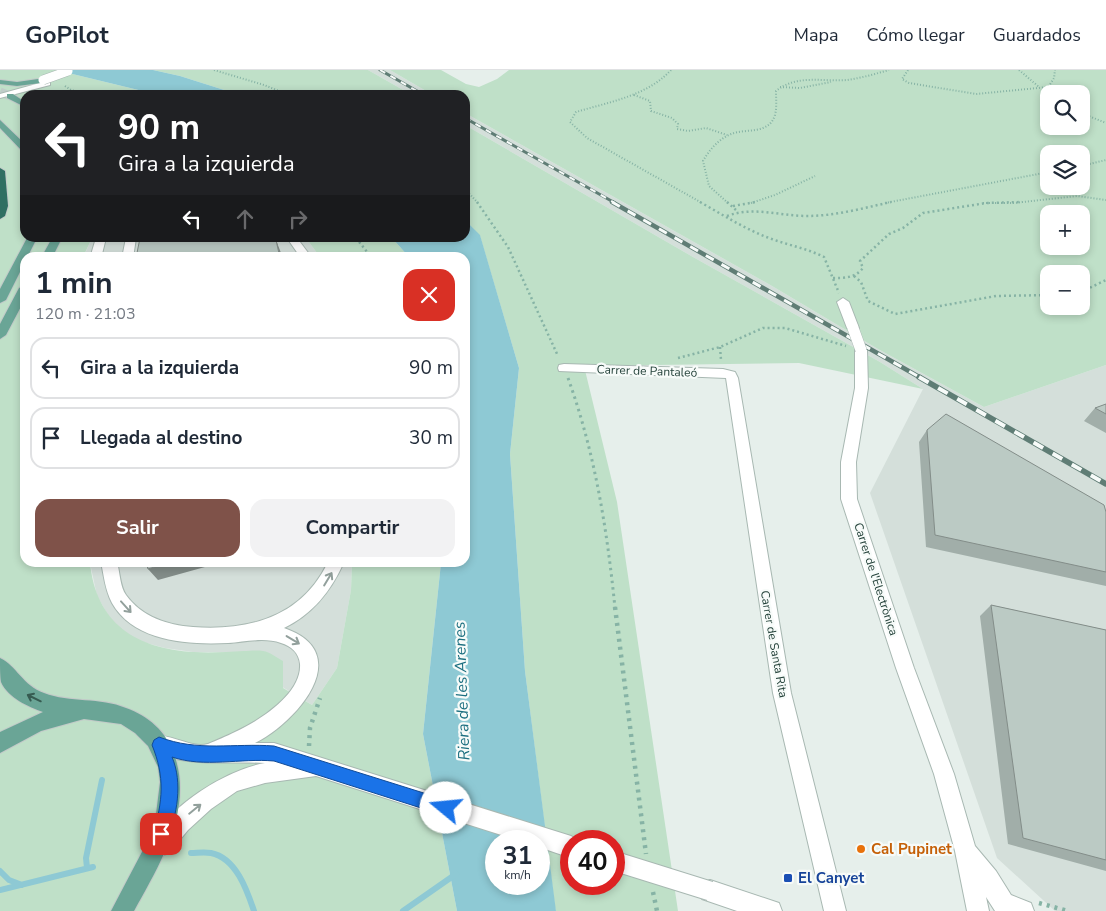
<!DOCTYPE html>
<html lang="es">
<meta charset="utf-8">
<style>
body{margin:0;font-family:"Nunito Sans",sans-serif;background:#f2f2f3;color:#1f2937;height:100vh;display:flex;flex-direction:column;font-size:19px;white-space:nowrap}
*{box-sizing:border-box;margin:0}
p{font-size:16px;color:#747a83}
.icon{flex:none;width:28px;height:28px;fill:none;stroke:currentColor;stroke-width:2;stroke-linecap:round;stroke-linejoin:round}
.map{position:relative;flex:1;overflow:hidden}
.panel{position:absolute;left:20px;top:182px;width:450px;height:315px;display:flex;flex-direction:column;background:#fff;border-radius:15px;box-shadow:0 2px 8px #0003}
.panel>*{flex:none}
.top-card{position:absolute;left:20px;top:20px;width:450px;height:152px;border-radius:15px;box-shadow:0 2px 8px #0003;background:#202124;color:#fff;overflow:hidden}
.controls{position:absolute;left:1040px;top:15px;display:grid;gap:10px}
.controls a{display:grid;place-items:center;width:50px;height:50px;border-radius:10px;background:#fff;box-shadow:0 2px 8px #0003;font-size:25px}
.speed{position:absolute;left:485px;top:760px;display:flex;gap:10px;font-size:25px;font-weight:700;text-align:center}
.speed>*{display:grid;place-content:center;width:65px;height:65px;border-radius:50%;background:#fff;box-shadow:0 2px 8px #0003;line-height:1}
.speed small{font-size:12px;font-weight:400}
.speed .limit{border:8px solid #d22;background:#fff;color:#111}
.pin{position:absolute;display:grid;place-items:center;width:42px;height:42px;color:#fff;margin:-21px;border-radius:10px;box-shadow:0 2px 8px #0006}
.me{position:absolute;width:55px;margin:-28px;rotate:287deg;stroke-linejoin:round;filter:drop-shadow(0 0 4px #0008)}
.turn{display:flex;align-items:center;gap:18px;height:105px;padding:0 15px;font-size:22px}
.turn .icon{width:65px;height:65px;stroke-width:2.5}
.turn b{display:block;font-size:35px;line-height:42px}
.lanes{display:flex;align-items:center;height:48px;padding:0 15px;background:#0003;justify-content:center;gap:25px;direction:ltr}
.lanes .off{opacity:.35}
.round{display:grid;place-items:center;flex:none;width:52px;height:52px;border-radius:15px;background:#f2f2f3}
.overview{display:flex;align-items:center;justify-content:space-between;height:85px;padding:0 15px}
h1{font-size:30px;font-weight:700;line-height:38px}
.action{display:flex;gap:10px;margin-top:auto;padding:10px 15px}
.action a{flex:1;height:58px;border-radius:15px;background:#7f5249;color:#fff;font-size:20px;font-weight:700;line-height:58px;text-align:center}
.action a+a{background:#f2f2f3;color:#1f2937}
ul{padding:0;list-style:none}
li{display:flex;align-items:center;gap:15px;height:62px;margin:0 10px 8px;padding:0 5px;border:2px solid #e0e1e3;border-radius:15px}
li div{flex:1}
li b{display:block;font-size:19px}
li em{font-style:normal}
header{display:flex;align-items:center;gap:30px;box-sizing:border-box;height:70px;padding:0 25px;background:#fff;border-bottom:1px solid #e0e1e3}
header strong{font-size:24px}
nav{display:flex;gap:28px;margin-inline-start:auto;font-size:18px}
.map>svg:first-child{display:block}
.built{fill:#d4dfda}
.green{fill:#bfe0c8;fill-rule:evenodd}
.water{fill:#8ec9d4;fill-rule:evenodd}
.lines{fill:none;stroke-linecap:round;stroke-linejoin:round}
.stream{stroke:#8ec9d4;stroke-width:6}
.major-tunnel{stroke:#bfccc8;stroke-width:9;stroke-dasharray:9 4.5;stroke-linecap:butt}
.minor-casing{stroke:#a8b8b2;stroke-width:2}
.major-casing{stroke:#c2cac8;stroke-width:2}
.highway-casing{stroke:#c2cac8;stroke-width:2}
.path-far3{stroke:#86b3a5;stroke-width:2;stroke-dasharray:1 2;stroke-linecap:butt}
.path-far2{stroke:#86b3a5;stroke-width:2.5;stroke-dasharray:2 3;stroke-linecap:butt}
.path-far1{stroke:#86b3a5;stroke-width:3;stroke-dasharray:2.5 4;stroke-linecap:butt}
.path{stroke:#86b3a5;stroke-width:4.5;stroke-dasharray:3 5;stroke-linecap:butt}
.minor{fill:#fff;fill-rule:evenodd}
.major{fill:#6aa596;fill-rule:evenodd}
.highway{fill:#2f6f62;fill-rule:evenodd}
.rail-far2-casing{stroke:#5f7d75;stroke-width:3}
.rail-far1-casing{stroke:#5f7d75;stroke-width:4.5}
.rail-casing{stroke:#5f7d75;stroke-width:5.5}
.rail-far2{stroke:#f7fbf9;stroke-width:2;stroke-dasharray:6;stroke-linecap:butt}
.rail-far1{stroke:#f7fbf9;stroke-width:3;stroke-dasharray:9;stroke-linecap:butt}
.rail{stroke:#f7fbf9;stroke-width:4;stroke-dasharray:11;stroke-linecap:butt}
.minor-bridge-far2-casing{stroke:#a8b8b2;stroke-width:10;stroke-linecap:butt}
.minor-bridge-far1-casing{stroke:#a8b8b2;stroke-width:12;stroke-linecap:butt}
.minor-bridge-casing{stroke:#a8b8b2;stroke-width:21;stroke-linecap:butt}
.minor-bridge-far2{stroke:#fff;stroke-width:9}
.minor-bridge-far1{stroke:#fff;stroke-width:11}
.minor-bridge{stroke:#fff;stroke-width:19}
.wall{fill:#a1aea9}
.shaded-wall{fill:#838d89}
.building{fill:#bbcac4;stroke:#838d89}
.oneway{stroke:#92a09c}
.oneway2{stroke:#365b51}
.route{fill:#1a73e8;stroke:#114b97}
.food-dot{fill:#e8710a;stroke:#f7fbf9;stroke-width:2}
.transit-dot{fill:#1a4fb4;stroke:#f7fbf9;stroke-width:2}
.labels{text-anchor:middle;stroke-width:4.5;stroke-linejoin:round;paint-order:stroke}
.street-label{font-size:12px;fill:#24423a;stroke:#f7fbf9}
.near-food-label{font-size:15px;font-weight:bold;fill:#c56008;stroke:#f7fbf9;text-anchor:start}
.near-transit-label{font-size:15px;font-weight:bold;fill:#164399;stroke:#f7fbf9;text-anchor:start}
.near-water-label{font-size:16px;font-style:italic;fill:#1c6f80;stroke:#f7fbf9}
</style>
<header>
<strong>GoPilot</strong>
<nav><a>Mapa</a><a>Cómo llegar</a><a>Guardados</a></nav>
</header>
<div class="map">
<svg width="1106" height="841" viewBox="0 0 1106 841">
<rect width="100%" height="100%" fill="#e6efeb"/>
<path class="built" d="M368 0H390L433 25H412Z
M465 43 772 216 878 279 984 337 1106 295V841H1055L997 788 870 423 923 319 880 292 693 187 465 55Z
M92 168H306L320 187 83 188Z
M90 493H352L351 520 337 598 312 635 225 582H193L165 578 139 571 120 559 108 545 97 526Z"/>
<path class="green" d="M0 0H56L159 25H25V168H92L83 187 25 188V492L90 493C96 553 136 579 194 582 210 583 227 582 244 581 249 581 257 580 263 581 270 582 277 588 283 591V618L312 635 337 598 351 520 352 493H441L423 664 457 841H0Z
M153 0H368L412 25H240L180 6Z
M390 0H441L466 14 479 17 497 9 509 0H1106V295L984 337 878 279 772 216 465 43V25H433ZM1049 24H1081V56H1049ZM1049 84H1081V116H1049ZM1049 144H1081V176H1049ZM1049 204H1081V236H1049Z
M465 55 693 187 880 292 923 319 799 293 584 296 617 432 678 841H556L555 837 525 601 510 384 519 298 480 166 465 150ZM571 771H614V814H571Z
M306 168H392L409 187H320Z"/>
<path class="water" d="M56 0H153L180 6 240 25H159Z
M465 150 480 165 519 298 510 384 525 601 556 841H457L423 664 441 493 465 492V188L409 187 392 168H465ZM496 771H539V814H496Z"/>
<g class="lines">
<path class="stream" d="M191 783C197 783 204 782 211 783 236 788 247 820 254 841
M87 798 86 788 102 710
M0 801 9 810 22 815
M0 820 93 797
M403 841 456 804"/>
<path class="major-tunnel" d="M0 22 10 26"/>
<g class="minor-casing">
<path id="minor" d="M47 11H50V15L0 28V24Z
M96 168H106L101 188H90Z
M126 168H136L133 188H122Z
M287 168H297L312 188H301Z
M843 228 849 232 859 258 857 261 853 262 847 258 837 232Z
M861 276 867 280 868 318 856 392 857 429 914 598 954 704 975 776 996 801 1011 825 1031 833 1034 841H995L986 827 989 841H967L955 781 934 704 896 598 841 429V392L855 318V280Z
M564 294 723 299 735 302 738 308 791 623 846 841H824L773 623 726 308 559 301 558 298 559 295Z
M101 492H117C120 503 120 517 126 525 142 547 167 555 193 557 249 561 302 547 328 492H344C331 521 313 544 284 558 357 583 297 652 255 673H274L571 766 579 771H571V788L539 777V771H520L316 706 265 713 237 721 211 739 188 760 169 783 161 786 153 783 150 775C166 737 226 700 265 693 226 691 189 697 152 682L149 675 152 668C169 661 189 679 208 674 215 671 227 666 235 662 259 651 302 624 300 594 299 583 291 576 281 573 264 567 245 572 228 573 189 575 134 572 112 533 105 520 104 506 101 492Z
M710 810 779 833 782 841H737L702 829 699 821 702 813Z"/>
</g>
<g class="major-casing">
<path id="major" d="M38 9H41V13L17 16 0 14V10L17 12Z
M7 24H13L25 32V37L7 28Z
M0 50 25 74V82L22 81 0 58Z
M27 168H37L27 188H25V192L6 230 0 233V219Z
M52 168H62L52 188H41Z
M25 215V229L6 265 0 269V254L19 218Z
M0 588C16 595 23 616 44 623 70 633 100 627 126 638 148 646 166 661 174 684 194 739 160 794 134 841H111L143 780 156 744 160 712 158 697 148 676 135 663 121 654 84 649 41 661 0 683V662L43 642C29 637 8 628 1 612 0 606 0 595 0 588Z"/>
</g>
<g class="highway-casing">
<path id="highway" d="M0 98 5 101 8 136 5 146 0 149Z"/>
</g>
<path class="path-far3" d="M214 0 264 15 289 25
M671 0C647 26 609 32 576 42L570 52 587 68 702 133
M908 0 902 9 909 13 976 24 1048 17
M1019 0 1039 17
M65 16 71 20 89 25
M780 17 800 18 831 12
M634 25 650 31 651 41 672 48 678 54 677 59 688 61 706 58 727 65
M1049 28 1044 24 1054 8 1055 0
M1081 43 1106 53
M1081 96 1106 90
M465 119 478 133
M728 133 709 116 703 91C709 80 719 69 731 64 746 58 769 65 775 45 777 37 776 29 776 21 797 4 822 12 847 10 861 8 875 4 889 0
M751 133 775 125 815 106
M885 133 1049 102
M983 133H1014L1077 126 1106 130"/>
<path class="path-far2" d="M477 132 508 177 558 286
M700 132C723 145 745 159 769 168 787 175 806 178 824 187L839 223
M727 132 737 141
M733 136 756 132
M727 146C754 136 779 146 807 146 835 146 864 138 891 132
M356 168 372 188
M854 206 861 212 868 231 895 244 996 226 1049 225
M833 208C845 208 855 208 863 198L860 191 889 164 903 158 923 143 986 133 1022 132
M1081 222 1106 210
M720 277 721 290
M678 288 720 277 763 258H785L846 276"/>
<path class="path-far1" d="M568 308C595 383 607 459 615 538"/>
<path class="path" d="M615 537 646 784
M309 676 310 658 320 628
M653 822 657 841
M1039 833 1068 841"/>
<use href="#minor" class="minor"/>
<use href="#major" class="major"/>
<use href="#highway" class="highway"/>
<g class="rail-far2-casing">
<path id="rail-far2" d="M380 0 424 25
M465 48 615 133"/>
</g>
<g class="rail-far1-casing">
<path id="rail-far1" d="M612 132 921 308"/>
</g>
<g class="rail-casing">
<path id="rail" d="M919 307 1106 414"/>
</g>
<use href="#rail-far2" class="rail-far2"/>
<use href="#rail-far1" class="rail-far1"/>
<use href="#rail" class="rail"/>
<g class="minor-bridge-far2-casing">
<path id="minor-bridge-far2" d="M43 10 68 1"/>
</g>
<g class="minor-bridge-far1-casing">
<path id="minor-bridge-far1" d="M853 258 861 280"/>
</g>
<g class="minor-bridge-casing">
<path id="minor-bridge" d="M614 791 710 821"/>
</g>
<use href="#minor-bridge-far2" class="minor-bridge-far2"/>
<use href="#minor-bridge-far1" class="minor-bridge-far1"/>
<use href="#minor-bridge" class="minor-bridge"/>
</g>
<path class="wall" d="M1106 334V363L1084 351 1095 338Z
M927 360 1106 442V516L926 477 919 372Z
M991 535 1106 560V801L1008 774 980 546Z"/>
<path class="shaded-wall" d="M276 170 281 183 282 188H280Z
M171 492H223L158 510 148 499Z"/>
<path class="building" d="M140 168H274L276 170 280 188H136Z
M1106 334V344L1095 338Z
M946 344 1104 435 1106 442V502L935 465 927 360Z
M146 492H171L148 499Z
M991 535 1106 560V790L1023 768Z"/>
<defs><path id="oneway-shaft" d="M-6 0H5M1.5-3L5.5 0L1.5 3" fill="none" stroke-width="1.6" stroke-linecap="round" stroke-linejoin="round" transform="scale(1.25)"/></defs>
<g class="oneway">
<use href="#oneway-shaft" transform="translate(328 509) rotate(-59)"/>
<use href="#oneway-shaft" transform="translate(126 537) rotate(48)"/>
<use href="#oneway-shaft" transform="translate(293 570) rotate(31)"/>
<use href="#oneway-shaft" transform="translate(195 739) rotate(-39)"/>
</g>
<use class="oneway2" href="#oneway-shaft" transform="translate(34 628) rotate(-154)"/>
<path class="route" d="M159 667C198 682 234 673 274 676L446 730 452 732 454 738 452 743 446 746 274 691C241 688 204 698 172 687 183 713 177 745 167 770L161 772 155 770 153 764C163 731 165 707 152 675L154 670Z"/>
<circle class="food-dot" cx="861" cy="779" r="5"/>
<rect class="transit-dot" x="783" y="803" width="10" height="10" rx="2.5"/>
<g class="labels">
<g class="street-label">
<text transform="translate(647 301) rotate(2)" y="4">Carrer de Pantaleó</text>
<text transform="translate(876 509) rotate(72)" y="4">Carrer de l'Electrònica</text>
<text transform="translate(774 574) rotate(80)" y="4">Carrer de Santa Rita</text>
</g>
<g class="near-food-label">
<text x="871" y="784">Cal Pupinet</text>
</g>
<g class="near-transit-label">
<text x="798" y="813">El Canyet</text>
</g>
<g class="near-water-label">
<text transform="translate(461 621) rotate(-92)" y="6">Riera de les Arenes</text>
</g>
</g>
</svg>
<div class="controls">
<a><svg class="icon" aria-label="search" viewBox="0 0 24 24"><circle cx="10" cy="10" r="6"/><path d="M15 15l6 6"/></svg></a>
<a><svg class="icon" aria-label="layers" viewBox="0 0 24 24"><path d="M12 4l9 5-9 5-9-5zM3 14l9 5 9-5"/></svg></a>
<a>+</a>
<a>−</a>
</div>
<div class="speed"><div>31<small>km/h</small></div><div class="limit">40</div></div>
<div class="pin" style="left:161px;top:764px;background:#d93025"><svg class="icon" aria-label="arrive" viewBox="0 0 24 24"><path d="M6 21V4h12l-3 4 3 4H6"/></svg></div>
<svg class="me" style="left:446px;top:738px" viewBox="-20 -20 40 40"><circle r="19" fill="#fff"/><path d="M0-13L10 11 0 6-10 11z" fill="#1a73e8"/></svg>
<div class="top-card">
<div class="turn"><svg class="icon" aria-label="left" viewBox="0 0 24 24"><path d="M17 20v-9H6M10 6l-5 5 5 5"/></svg><div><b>90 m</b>Gira a la izquierda</div></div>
<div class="lanes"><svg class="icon" aria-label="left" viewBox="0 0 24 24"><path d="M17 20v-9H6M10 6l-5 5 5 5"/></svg><svg class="icon off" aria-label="ahead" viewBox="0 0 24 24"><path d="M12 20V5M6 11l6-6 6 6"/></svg><svg class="icon off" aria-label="right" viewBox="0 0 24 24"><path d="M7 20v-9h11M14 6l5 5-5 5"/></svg></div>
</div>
<section class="panel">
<div class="overview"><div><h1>1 min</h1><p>120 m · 21:03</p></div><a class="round" style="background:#d93025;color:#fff"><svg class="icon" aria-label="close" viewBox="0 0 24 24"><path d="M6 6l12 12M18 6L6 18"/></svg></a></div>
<ul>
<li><svg class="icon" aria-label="left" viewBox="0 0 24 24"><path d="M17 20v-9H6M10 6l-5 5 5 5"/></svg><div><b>Gira a la izquierda</b></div><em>90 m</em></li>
<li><svg class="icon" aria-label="arrive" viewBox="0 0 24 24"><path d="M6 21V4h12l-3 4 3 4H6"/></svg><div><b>Llegada al destino</b></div><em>30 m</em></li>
</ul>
<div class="action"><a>Salir</a><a>Compartir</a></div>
</section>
</div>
